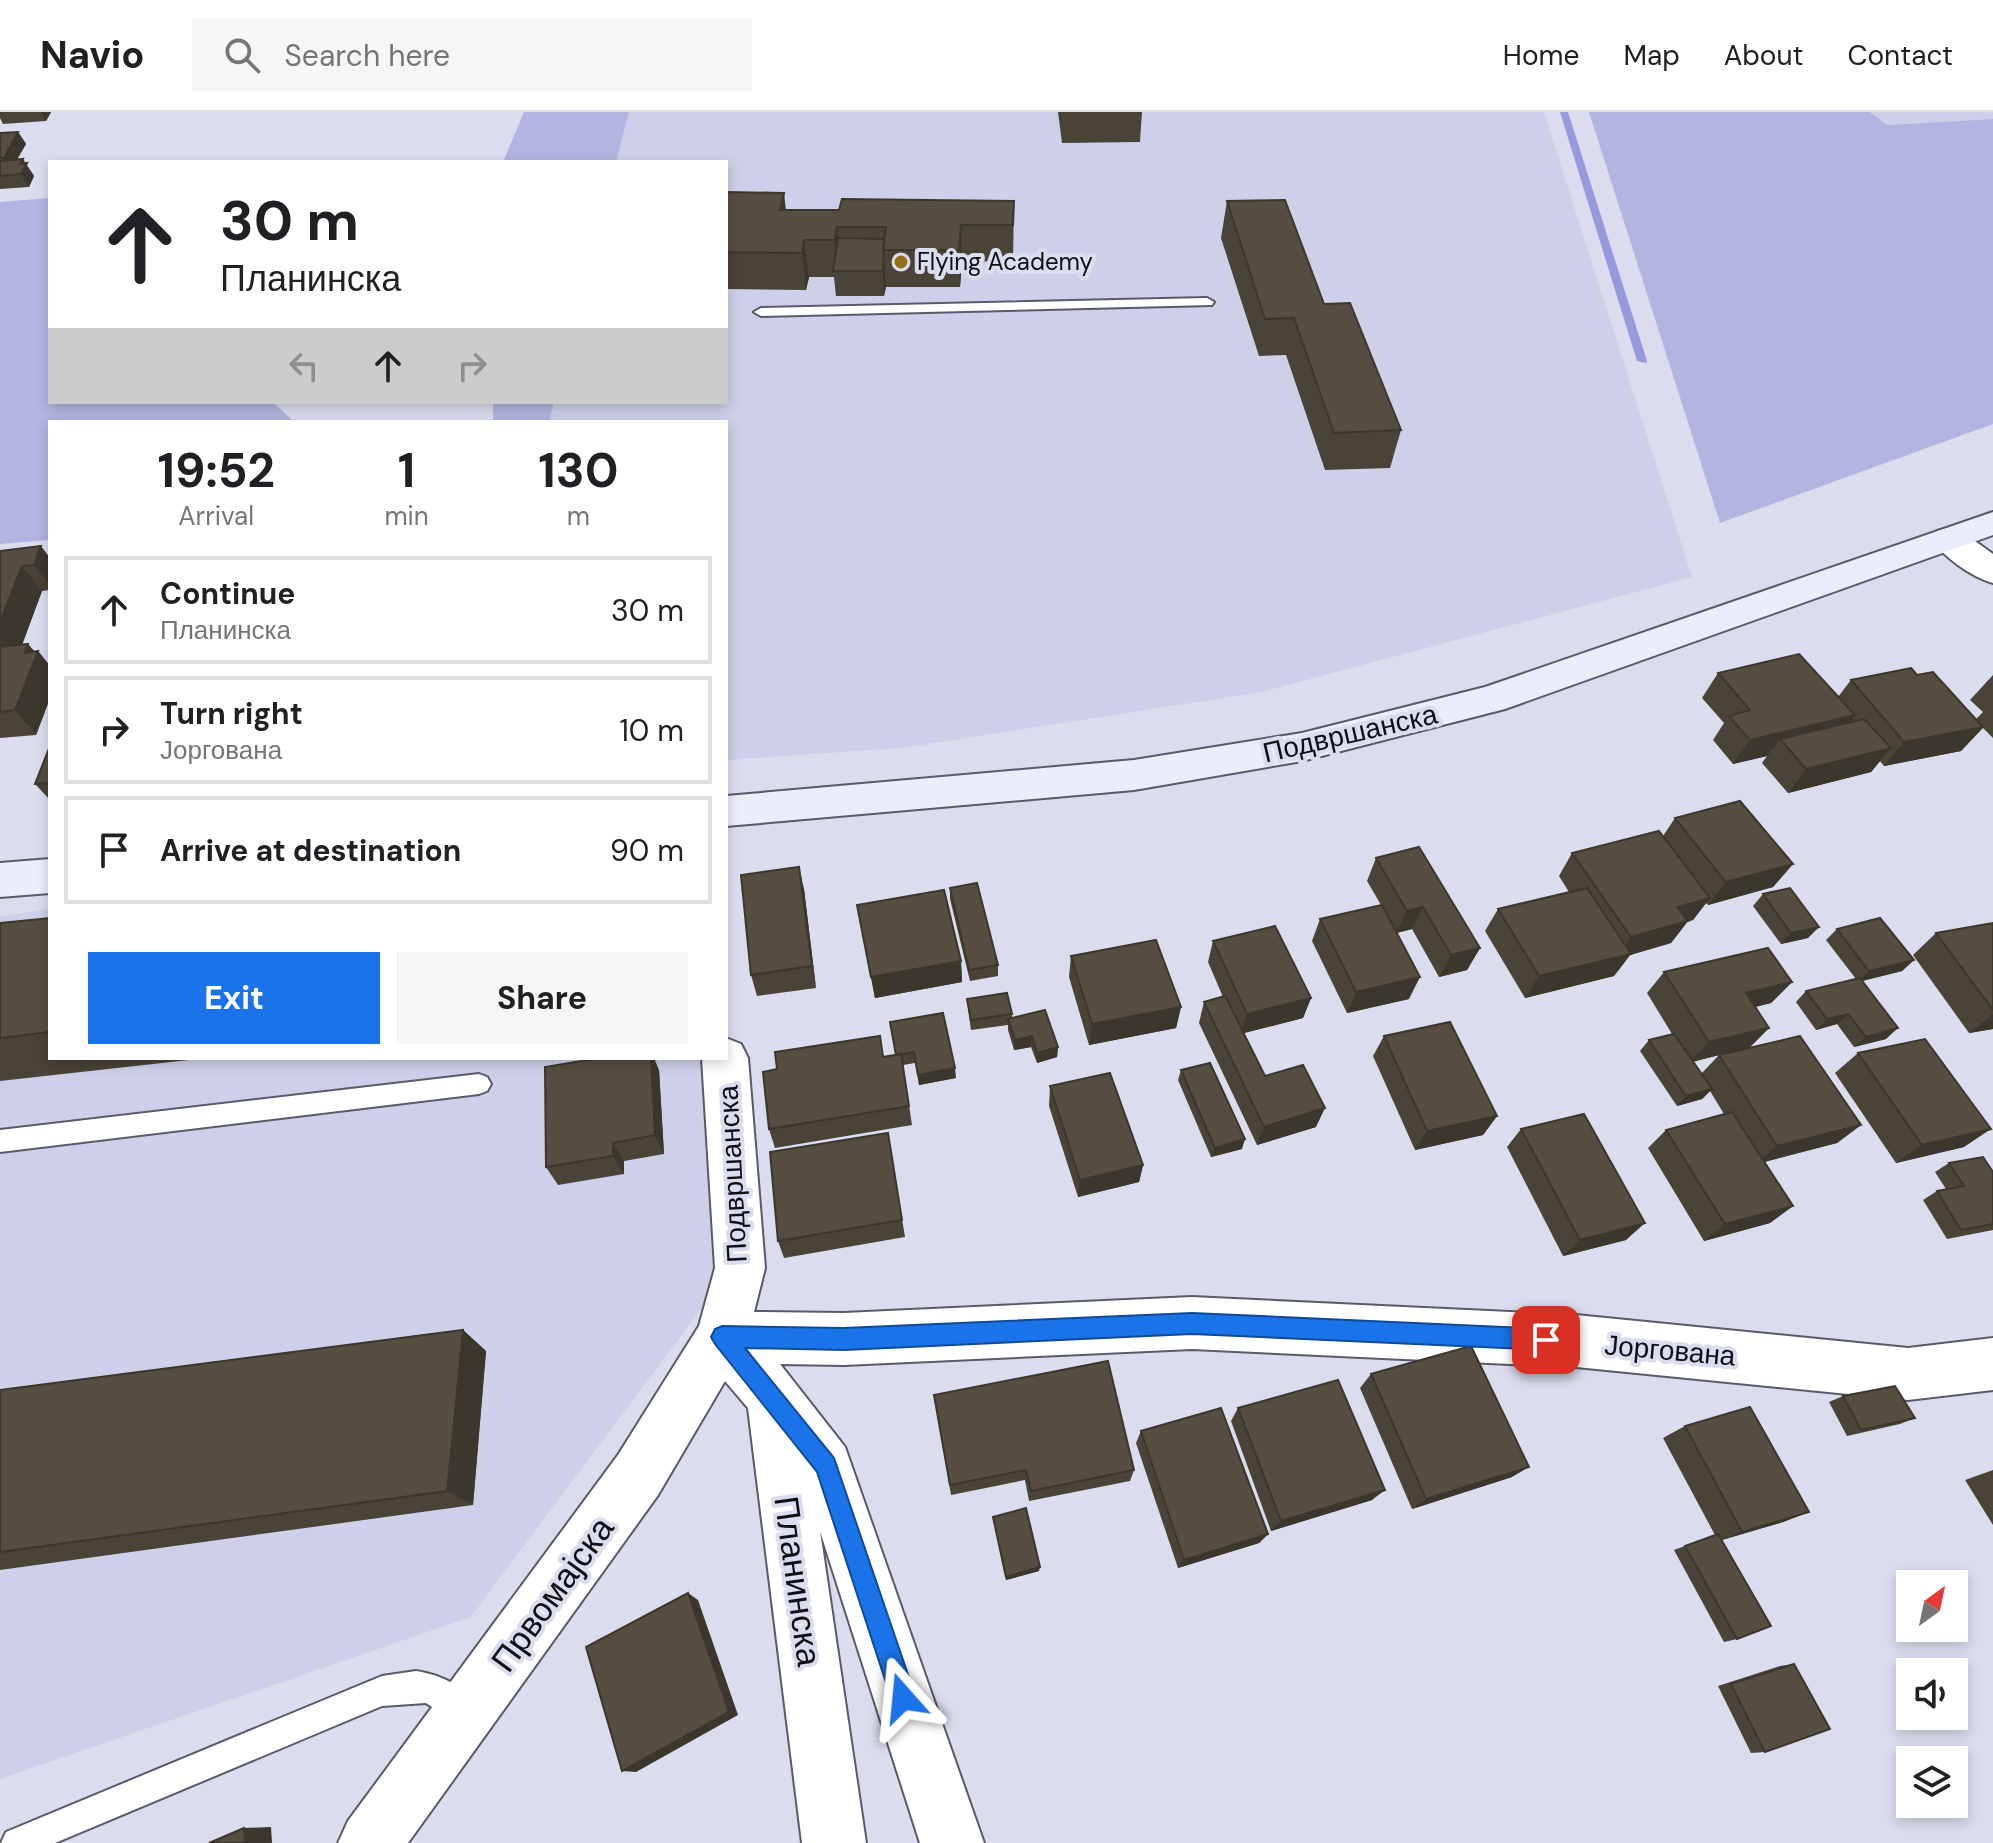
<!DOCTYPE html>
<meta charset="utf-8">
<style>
body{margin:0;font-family:"DM Sans",sans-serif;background:#f6f6f6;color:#202124;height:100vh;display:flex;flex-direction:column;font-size:30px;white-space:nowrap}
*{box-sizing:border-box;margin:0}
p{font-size:26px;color:#757577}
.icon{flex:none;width:44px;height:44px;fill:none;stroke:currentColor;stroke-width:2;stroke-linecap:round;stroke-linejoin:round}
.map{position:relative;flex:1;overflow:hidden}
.panel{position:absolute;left:48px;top:308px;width:680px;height:640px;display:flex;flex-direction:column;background:#fff;border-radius:0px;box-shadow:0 4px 12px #0003}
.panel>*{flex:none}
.guide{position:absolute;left:48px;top:48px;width:680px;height:244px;border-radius:0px;box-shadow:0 4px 12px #0003;background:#fff;color:#202124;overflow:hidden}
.needle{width:52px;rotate:33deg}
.buttons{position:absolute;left:1896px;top:1458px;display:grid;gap:16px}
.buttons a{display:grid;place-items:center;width:72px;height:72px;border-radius:0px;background:#fff;box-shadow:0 4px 12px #0003;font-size:40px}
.pin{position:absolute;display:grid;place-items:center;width:68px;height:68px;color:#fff;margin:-34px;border-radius:16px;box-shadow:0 4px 12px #0006}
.me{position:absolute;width:88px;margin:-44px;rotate:342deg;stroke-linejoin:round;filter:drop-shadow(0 0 6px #0008)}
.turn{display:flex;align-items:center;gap:28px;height:168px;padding:0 40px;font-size:36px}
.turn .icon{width:104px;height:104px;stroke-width:2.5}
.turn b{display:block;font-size:56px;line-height:68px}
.lanes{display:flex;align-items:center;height:76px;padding:0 40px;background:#0003;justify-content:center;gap:40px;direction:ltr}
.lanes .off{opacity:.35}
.eta{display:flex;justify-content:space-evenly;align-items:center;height:136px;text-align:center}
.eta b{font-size:48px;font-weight:700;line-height:56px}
.button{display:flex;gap:16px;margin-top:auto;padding:16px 40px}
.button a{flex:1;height:92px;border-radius:0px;background:#1a73e8;color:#fff;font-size:32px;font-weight:700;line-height:92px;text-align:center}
.button a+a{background:#f6f6f6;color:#202124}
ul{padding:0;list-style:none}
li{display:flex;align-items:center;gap:24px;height:108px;margin:0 16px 12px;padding:0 24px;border:4px solid #e0e0e0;border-radius:0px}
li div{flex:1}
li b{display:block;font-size:30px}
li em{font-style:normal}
header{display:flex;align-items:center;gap:48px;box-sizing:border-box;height:112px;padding:0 40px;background:#fff;border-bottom:2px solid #e0e0e0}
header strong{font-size:38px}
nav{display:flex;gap:44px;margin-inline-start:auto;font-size:28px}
.search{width:560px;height:72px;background:#f6f6f6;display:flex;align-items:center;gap:20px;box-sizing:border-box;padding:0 28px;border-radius:0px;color:#757577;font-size:30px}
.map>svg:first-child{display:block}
.built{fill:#ced0e9}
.green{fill:#b2b5e0}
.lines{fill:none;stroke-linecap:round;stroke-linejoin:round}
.stream{fill:#9699dd;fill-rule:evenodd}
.lane-casing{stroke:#595a6a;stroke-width:4}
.street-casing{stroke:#595a6a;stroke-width:4}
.secondary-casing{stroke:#595a6a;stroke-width:4}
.lane{fill:#fff;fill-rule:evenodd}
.street{fill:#fff;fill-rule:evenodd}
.secondary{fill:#ebecfc;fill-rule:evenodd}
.wall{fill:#4a4337;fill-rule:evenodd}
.shaded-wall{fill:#3c372d}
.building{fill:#564e40;stroke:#3c372d;stroke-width:2}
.route{fill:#1a73e8;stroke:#114b97;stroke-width:2}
.poi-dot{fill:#946f18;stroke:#dbddef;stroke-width:3}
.labels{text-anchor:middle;stroke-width:8;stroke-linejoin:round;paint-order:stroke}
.far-poi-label{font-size:24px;fill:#0f0f15;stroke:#dbddef;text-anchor:start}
.street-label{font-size:28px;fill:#0f0f15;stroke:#dbddef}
.near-street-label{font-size:34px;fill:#0f0f15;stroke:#dbddef}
</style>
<header>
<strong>Navio</strong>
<div class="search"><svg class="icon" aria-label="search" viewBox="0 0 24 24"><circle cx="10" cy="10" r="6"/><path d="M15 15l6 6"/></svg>Search here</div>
<nav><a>Home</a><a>Map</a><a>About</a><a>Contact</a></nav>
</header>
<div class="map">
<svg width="1993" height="1731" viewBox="0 0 1993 1731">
<rect width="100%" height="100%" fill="#dbddef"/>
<path class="built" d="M629 0H1544L1692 465 1262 580 902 636 726 648V310H549L554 290H726V50H616Z
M1871 0H1993V7L1887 13Z
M50 797V946H713L728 1161 471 1505 0 1667V804Z"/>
<path class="green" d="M524 0H629L616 50H503Z
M1589 0H1870L1887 13 1993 7V312L1720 411Z
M50 86V290H273L294 310H50V428L0 432V90Z
M493 290H554L549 310H493Z"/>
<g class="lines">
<path class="stream" d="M1560 0H1568L1647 249 1646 251 1637 249Z"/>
<g class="lane-casing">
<path id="lane" d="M1207 186 1214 190 1212 193 761 204 754 200 761 196Z
M479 962 487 965 491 972 487 979 479 982 0 1040V1018Z
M416 1559C442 1563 468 1575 478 1600L474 1611 463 1615 426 1591 382 1594 55 1731H1L6 1720 382 1564Z"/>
</g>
<g class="street-casing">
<path id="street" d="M1949 416 1961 419 1993 442V471C1972 465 1943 445 1932 427L1937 419Z
M726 926 741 932 748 946 765 1156 754 1200 844 1201 1192 1185 1576 1203 1908 1236 1993 1226V1278L1908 1288 1576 1255 1192 1237 844 1253 780 1252 845 1335 984 1731H920L820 1419 866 1731H802L748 1296 725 1269 658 1383 408 1731H338L348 1709 618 1343 699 1214 715 1156 702 946H726Z"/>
</g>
<g class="secondary-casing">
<path id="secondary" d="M1993 400V423L1505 597 1302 649 1134 678 726 714V684L1134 648 1302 621 1485 575Z
M50 747V781L0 785V751Z"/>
</g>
<use href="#lane" class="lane"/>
<use href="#street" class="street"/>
<use href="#secondary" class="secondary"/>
</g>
<path class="wall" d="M0 0H51L46 9 3 12 0 6Z
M1058 0H1142L1140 30 1062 31Z
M18 20 26 32 17 47 25 51 34 64 29 75 0 77V21Z
M726 80 786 98H839L1014 89 1013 150 962 149 960 175H886L884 184H836L834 165H809L806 178 726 177Z
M1227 89 1324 192 1401 318 1390 356 1325 358 1286 243 1259 244 1221 126Z
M0 439 50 446V478L42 479 22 533 34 540 38 539 50 554V586L36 623 0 626Z
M1718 561 1838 585 1851 568 1917 563 1976 607 1983 600 1970 588 1993 563V626L1983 616 1961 639 1884 654 1880 649 1871 660 1788 681 1762 651 1767 644 1733 652 1713 628 1724 611 1702 586Z
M50 634V688L35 672Z
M1675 706 1793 752 1773 775 1708 793 1706 791 1693 808 1688 809 1671 831 1630 843 1614 864 1525 886 1485 819 1498 797 1569 780 1559 764 1572 741 1663 724Z
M1376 746 1480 836 1467 858 1439 865 1412 817 1397 821 1409 887 1347 901 1312 829 1320 807 1381 793 1367 769Z
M950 776 998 853V864L970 869 950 787Z
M804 777 816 876 757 884 751 863Z
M1763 782 1808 826 1781 832 1753 794Z
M857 793 961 849 962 870 875 886Z
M50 806V946H207L0 969V811Z
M1993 811V917L1969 921 1913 843 1936 821Z
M1837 817 1914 848 1902 859 1862 869 1886 927 1854 935 1837 912 1816 918 1796 890 1806 879 1856 867 1826 828Z
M1213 829 1311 886 1303 906 1244 921 1265 964 1316 1015 1257 1033 1199 911 1204 890 1223 885 1208 850Z
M1071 844 1181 895 1176 916 1089 933 1069 865Z
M1664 860 1792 870 1771 891 1755 895 1769 916 1749 936 1861 1013 1837 1031 1765 1050 1793 1094 1770 1111 1704 1129 1648 1036 1666 1018 1724 1002 1710 979 1702 987 1677 994 1640 939 1649 928 1672 922 1647 881ZM1719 943 1701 962 1693 950Z
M967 887 1012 902V906L1058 935 1057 945 1037 951 1031 935 1014 938 1008 918V913L971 918 968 897Z
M890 910 956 966 919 973 915 951 903 953 912 1013 775 1036 769 1017 777 957 896 943Z
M1384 924 1497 1004 1483 1023 1415 1038 1373 944Z
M1858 941 1964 1035 1896 1051 1835 961Z
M659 958 664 1042 624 1049V1062L558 1073 546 1055Z
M1181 958 1242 1037 1211 1045 1178 968Z
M1050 974 1143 1053 1139 1070 1078 1085 1049 994Z
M1521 1017 1626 1128 1563 1144 1507 1035Z
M888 1021 905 1125 784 1146 778 1129Z
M1949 1051 1993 1060V1118L1947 1127 1923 1088 1937 1079 1946 1077 1935 1060Z
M463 1218 486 1239 473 1393 0 1458V1278Z
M1371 1262 1512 1365 1412 1397 1360 1276Z
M934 1283 1134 1358 1130 1369 1029 1389 1025 1368 951 1383Z
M1843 1284 1915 1306 1900 1312 1847 1324 1829 1290Z
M1238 1296 1372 1388 1271 1419 1231 1309Z
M1685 1314 1809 1400 1783 1410 1722 1428 1737 1527 1724 1530 1674 1438 1715 1423 1663 1326Z
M1141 1319 1268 1422 1259 1431 1178 1456 1136 1331Z
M1993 1358V1413L1965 1368Z
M993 1405 1039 1459 1006 1468Z
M1794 1552 1765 1640 1751 1641 1718 1574 1780 1554Z"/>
<path class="shaded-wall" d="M40 0H51L46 9Z
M18 20 26 32 11 58 4 46Z
M23 47 34 64 29 75 21 62 20 52Z
M784 81 788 117 780 98Z
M961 113 962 149 960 175 959 138Z
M837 115 841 152 838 159 835 128Z
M804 128 809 165 806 178 802 141Z
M884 149 886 174 884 184 883 159Z
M41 434 50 446V473L34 453Z
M22 454 42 479 13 557 0 542V510Z
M28 532 37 542 38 539 50 554V586L36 623 15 598 25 541Z
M1855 603 1836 628 1780 627 1767 644 1733 652 1750 628Z
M1983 615 1961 639 1884 654 1904 630Z
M1891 636 1871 660 1788 681 1806 657Z
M1793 752 1773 775 1708 793 1726 770Z
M799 755 804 777 816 876 812 854Z
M1710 786 1693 808 1679 812 1688 809 1671 831 1630 843 1614 864 1525 886 1539 864 1617 845 1631 825 1677 795Z
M1423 795 1412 817 1396 821 1407 799Z
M1819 815 1808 826 1781 832 1791 821Z
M1480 836 1467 858 1439 865 1451 843Z
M1914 848 1902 859 1858 870 1869 859Z
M961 849 962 870 875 886 871 865Z
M1420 865 1409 887 1347 901 1356 880Z
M1792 870 1771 891 1726 902 1746 881Z
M1311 886 1303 906 1240 922 1247 902Z
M1181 895 1176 916 1089 933 1092 912Z
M1848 902 1837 912 1816 918 1827 907Z
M1993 902V917L1969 921Z
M1769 916 1749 936 1690 950 1709 930Z
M1898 916 1886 927 1854 935 1866 925Z
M1032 924 1031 935 1014 938 1015 928Z
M1058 935 1057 945 1037 951V941Z
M651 946H654L659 958 664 1042 655 1023Z
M955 956 956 966 919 973 918 963Z
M1712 977 1702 987 1677 994 1686 984Z
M1325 996 1316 1015 1257 1033 1264 1015Z
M1497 1004 1483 1023 1415 1038 1427 1019Z
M1861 1013 1837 1031 1755 1052 1777 1034Z
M1991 1017 1964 1035 1896 1051 1922 1033Z
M1245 1027 1242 1037 1211 1045 1215 1036Z
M613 1031 624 1049V1062L613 1044Z
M1143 1053 1139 1070 1078 1085 1080 1068Z
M1793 1094 1770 1111 1704 1129 1725 1112Z
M1645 1111 1626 1128 1563 1144 1580 1128Z
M463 1218 486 1239 473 1393 447 1379Z
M1529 1355 1512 1365 1412 1397 1426 1387Z
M1385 1378 1372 1388 1271 1419 1281 1409Z
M1809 1400 1783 1410 1718 1429 1742 1420Z
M1268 1422 1259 1431 1178 1456 1184 1448Z
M1040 1455 1039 1459 1006 1468V1465Z
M688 1481 698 1488 738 1603 636 1660 622 1659Z
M271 1715 272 1731H245L244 1716Z"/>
<path class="building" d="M18 20 4 46H0V21Z
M23 47 20 52 27 51 21 62 0 64V49Z
M726 80 784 81 780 98H839L842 87 1014 89 1013 113H961L959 138H883L886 115H837L835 128H804L802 141 726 140Z
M1285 88 1324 192 1350 191 1401 318 1334 321 1294 206 1265 207 1227 89Z
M838 126 884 127 883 159H833Z
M41 434 34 453 22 454 0 510V439Z
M28 532 25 541 38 539 15 598 0 600V535Z
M1799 542 1855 603 1750 628 1729 604 1750 598 1718 561Z
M1911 556 1917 563 1933 560 1983 615 1904 630 1851 568Z
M1864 607 1891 636 1806 657 1780 627Z
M50 634V671L35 672Z
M1740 689 1793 752 1726 770 1675 706Z
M1659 719 1710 786 1677 795 1688 809 1631 825 1572 741Z
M1419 735 1480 836 1451 843 1423 795 1407 799 1376 746Z
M799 755 812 854 751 863 741 763Z
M977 771 998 853 969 858 950 776Z
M1587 776 1631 842 1539 864 1498 797Z
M1790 776 1819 815 1791 821 1763 782Z
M944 778 961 849 871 865 857 793Z
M1382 793 1420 865 1356 880 1320 807Z
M50 806V920L0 926V811Z
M1880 806 1914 848 1869 859 1837 817Z
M1993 811V898L1936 821Z
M1275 814 1311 886 1247 902 1213 829Z
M1156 828 1181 895 1092 912 1071 844Z
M1768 836 1792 870 1746 881 1769 916 1709 930 1664 860Z
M1860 866 1898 916 1866 925 1848 902 1827 907 1806 879Z
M1007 881 1012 902 971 908 967 887Z
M1225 884 1265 964 1303 953 1325 996 1264 1015 1204 890Z
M1045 898 1058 935 1037 941 1032 924 1015 928 1008 907Z
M943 901 955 956 918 963 914 940 896 943 890 910Z
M1450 910 1497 1004 1427 1019 1384 924Z
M1674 922 1712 977 1686 984 1649 928Z
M880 924 883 945 901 942 909 994 769 1017 763 960 777 957 775 940Z
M1800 924 1861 1013 1777 1034 1719 943Z
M1925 927 1991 1017 1922 1033 1858 941Z
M599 946H651L655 1023 613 1031V1044L546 1055 545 955Z
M1210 951 1245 1027 1215 1036 1181 958Z
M1110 961 1143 1053 1080 1068 1050 974Z
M1732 1000 1793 1094 1725 1112 1666 1018Z
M1584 1002 1645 1111 1580 1128 1521 1017Z
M888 1021 902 1108 778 1129 770 1040Z
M1983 1045 1993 1060V1112L1961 1118 1937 1079 1964 1074 1949 1051Z
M463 1218 447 1379 0 1440V1278Z
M1471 1234 1529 1355 1426 1387 1371 1262Z
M1108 1249 1134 1358 1031 1379 1026 1358 950 1373 934 1283Z
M1338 1268 1385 1378 1281 1409 1238 1296Z
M1895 1274 1915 1306 1861 1318 1843 1284Z
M1750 1295 1809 1400 1742 1420 1685 1314Z
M1221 1296 1268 1422 1184 1448 1141 1319Z
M1026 1396 1040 1455 1006 1465 993 1405Z
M1718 1422 1771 1514 1737 1527 1685 1434Z
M688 1481 729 1600 622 1659 586 1535Z
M1794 1552 1830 1617 1765 1640 1731 1572Z
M244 1716 245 1731H209Z"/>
<path class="route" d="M1192 1201 1546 1217 1554 1220 1557 1228 1554 1235 1546 1238 1192 1222 844 1238 745 1236 834 1346 916 1586 912 1595 903 1598 894 1595 817 1360 715 1232 711 1225 715 1217 722 1214 844 1216Z"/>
<circle class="poi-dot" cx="901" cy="150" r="8"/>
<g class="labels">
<g class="far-poi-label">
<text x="917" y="158">Flying Academy</text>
</g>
<g class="street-label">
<text transform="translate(1350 621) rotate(-13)" y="10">Подвршанска</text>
<text transform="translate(732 1062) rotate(-93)" y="10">Подвршанска</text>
<text transform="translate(1670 1238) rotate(5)" y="10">Јоргована</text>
</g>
<g class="near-street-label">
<text transform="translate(798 1469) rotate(82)" y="12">Планинска</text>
<text transform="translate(552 1482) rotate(-54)" y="12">Првомајска</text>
</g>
</g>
</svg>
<div class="buttons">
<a><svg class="needle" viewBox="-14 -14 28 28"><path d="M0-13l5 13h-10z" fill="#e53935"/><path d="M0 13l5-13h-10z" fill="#757577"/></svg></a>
<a><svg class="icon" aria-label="sound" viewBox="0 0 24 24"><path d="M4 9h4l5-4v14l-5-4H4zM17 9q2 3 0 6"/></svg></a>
<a><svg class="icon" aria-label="layers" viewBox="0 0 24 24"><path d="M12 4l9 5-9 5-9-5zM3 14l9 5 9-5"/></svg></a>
</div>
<div class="pin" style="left:1546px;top:1228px;background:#d93025"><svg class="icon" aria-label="arrive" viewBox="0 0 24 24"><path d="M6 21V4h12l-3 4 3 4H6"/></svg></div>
<svg class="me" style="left:903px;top:1586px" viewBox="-20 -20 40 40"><path d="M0-17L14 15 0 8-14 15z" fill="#1a73e8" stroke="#fff" stroke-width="4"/></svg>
<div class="guide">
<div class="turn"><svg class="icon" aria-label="ahead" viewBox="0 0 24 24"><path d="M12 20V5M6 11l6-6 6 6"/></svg><div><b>30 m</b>Планинска</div></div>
<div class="lanes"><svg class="icon off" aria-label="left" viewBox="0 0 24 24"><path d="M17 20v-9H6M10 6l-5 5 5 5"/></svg><svg class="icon" aria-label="ahead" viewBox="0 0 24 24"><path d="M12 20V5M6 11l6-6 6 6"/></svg><svg class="icon off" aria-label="right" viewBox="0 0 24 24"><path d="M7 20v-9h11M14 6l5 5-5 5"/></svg></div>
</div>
<section class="panel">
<div class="eta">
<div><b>19:52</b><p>Arrival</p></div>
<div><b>1</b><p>min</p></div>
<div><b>130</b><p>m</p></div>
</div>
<ul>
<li><svg class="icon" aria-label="ahead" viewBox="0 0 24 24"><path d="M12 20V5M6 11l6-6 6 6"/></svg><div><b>Continue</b><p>Планинска</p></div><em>30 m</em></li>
<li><svg class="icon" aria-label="right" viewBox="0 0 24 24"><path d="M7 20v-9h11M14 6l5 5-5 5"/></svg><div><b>Turn right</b><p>Јоргована</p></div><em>10 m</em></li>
<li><svg class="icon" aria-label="arrive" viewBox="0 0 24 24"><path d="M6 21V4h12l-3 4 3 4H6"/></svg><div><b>Arrive at destination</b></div><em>90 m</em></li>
</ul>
<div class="button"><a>Exit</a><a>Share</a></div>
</section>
</div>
